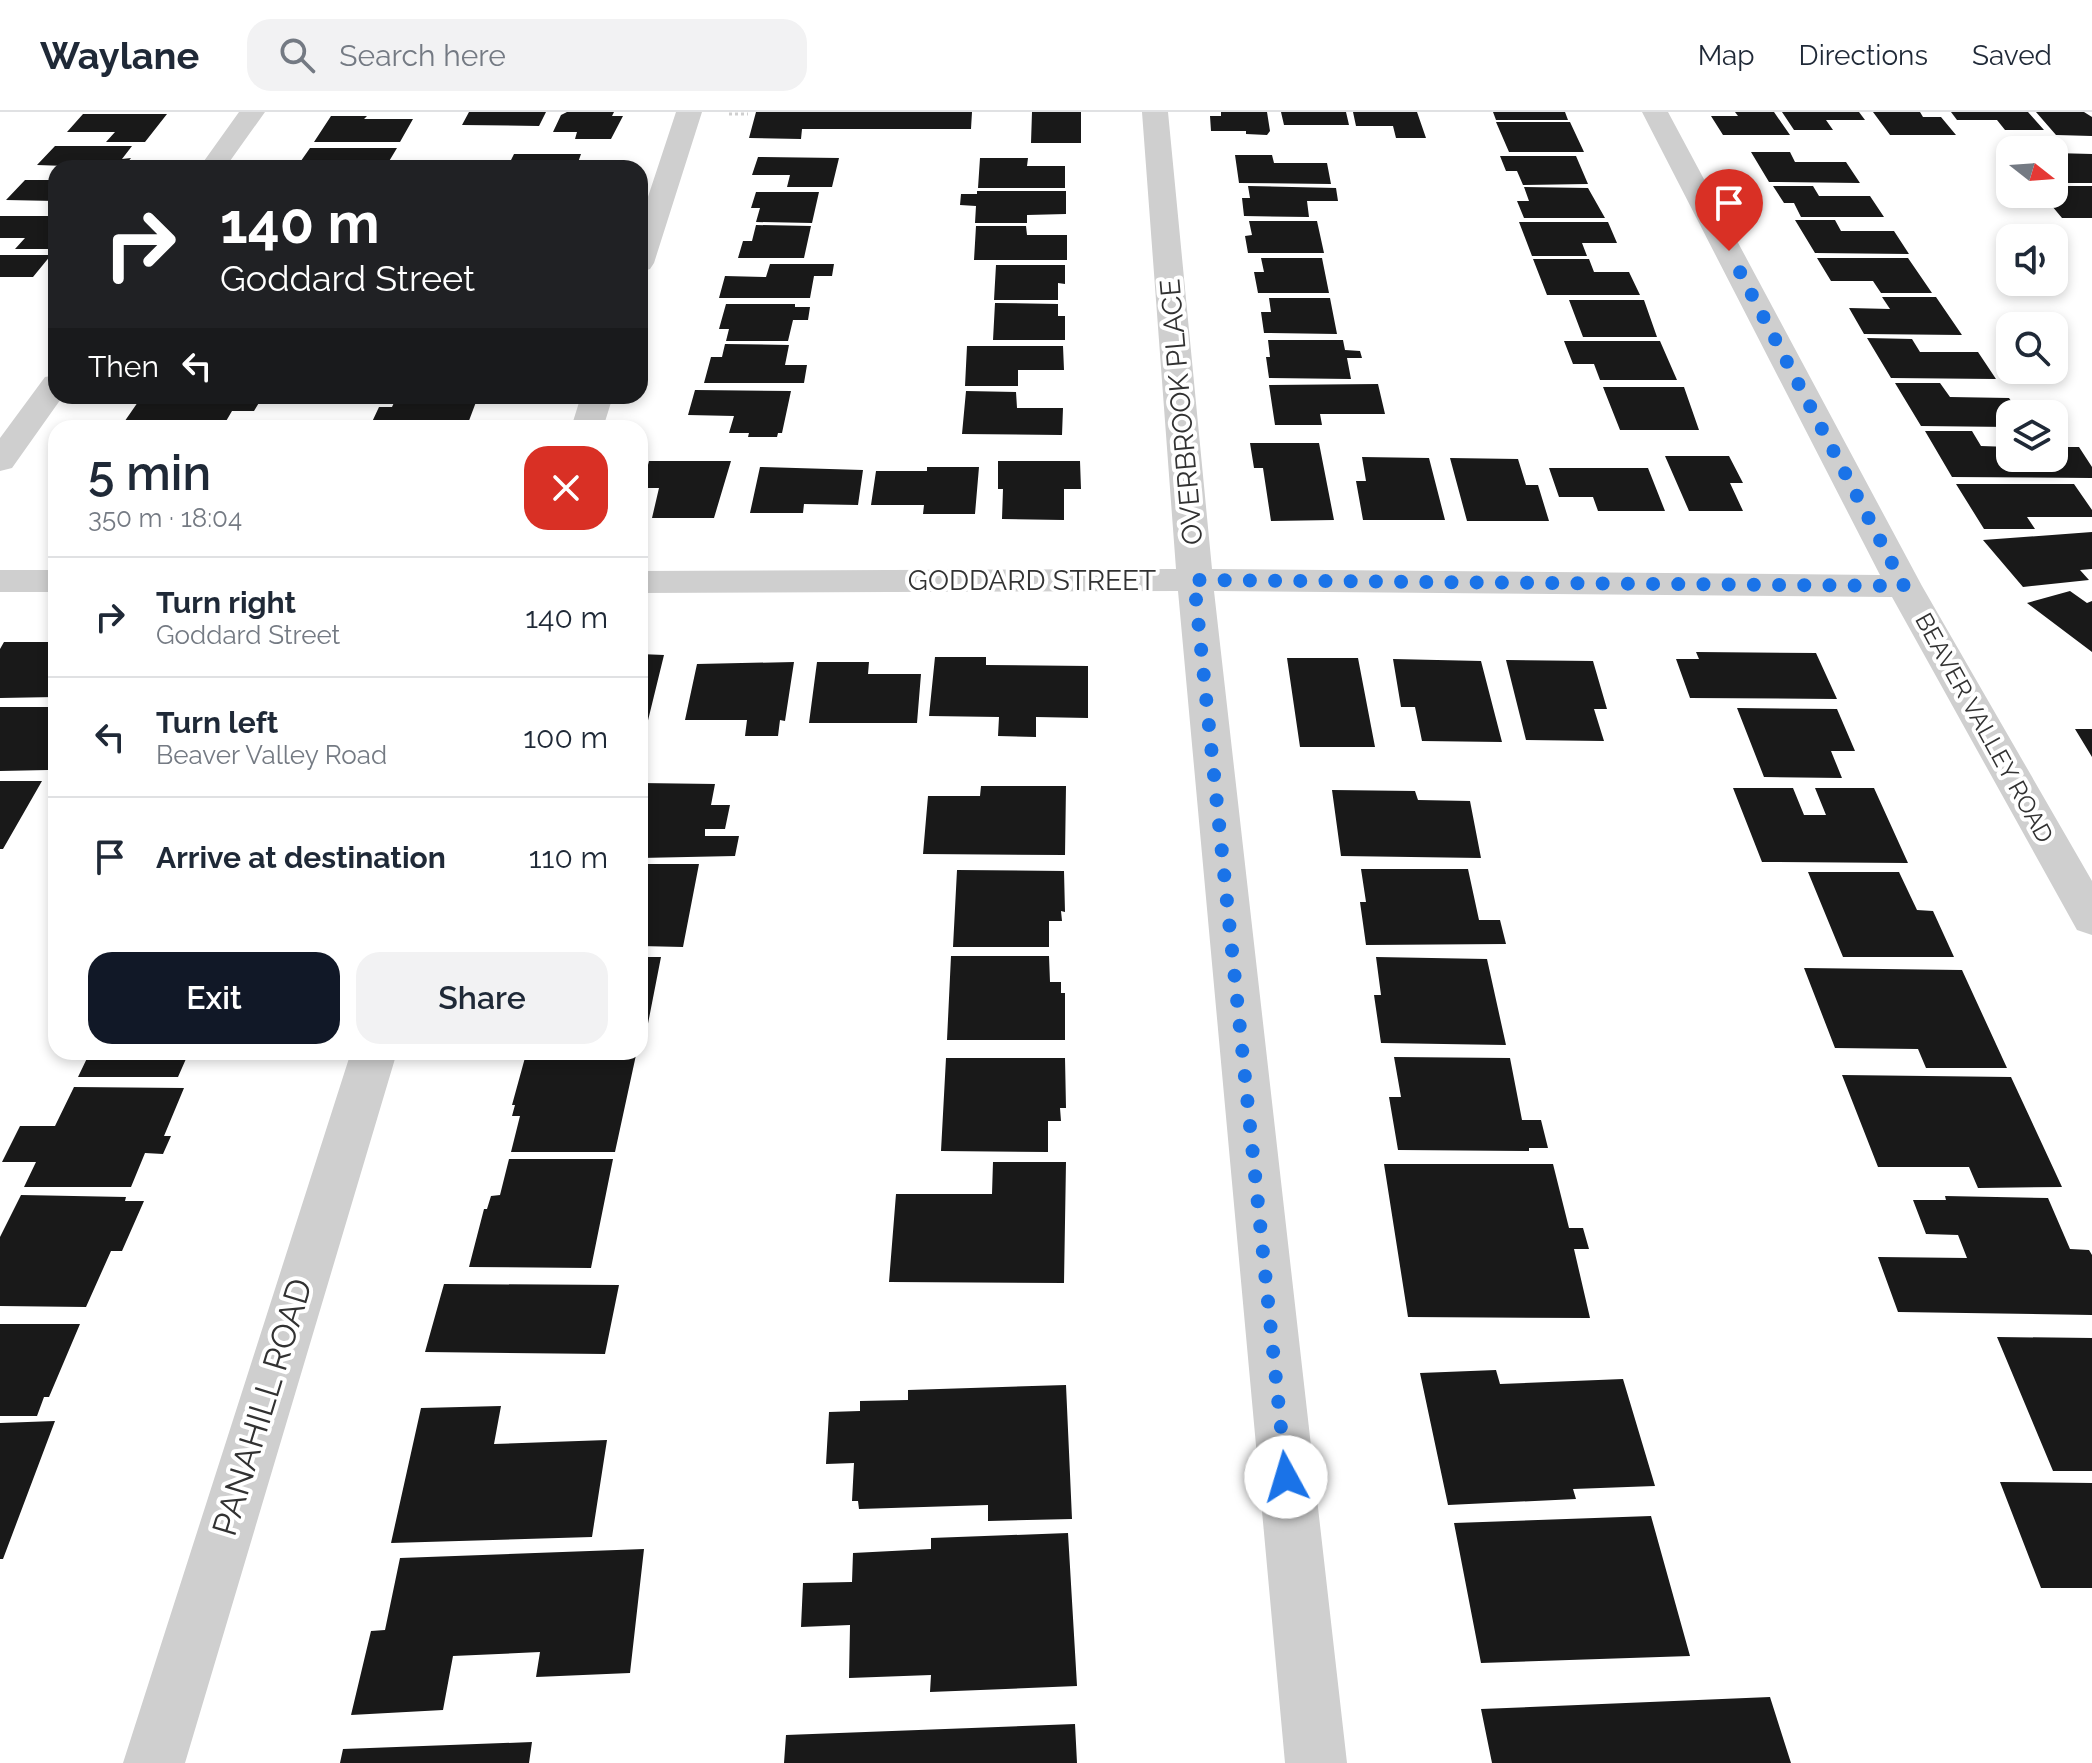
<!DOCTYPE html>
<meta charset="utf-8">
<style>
body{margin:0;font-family:Raleway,sans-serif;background:#f2f2f3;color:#1f2937;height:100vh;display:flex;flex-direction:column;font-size:30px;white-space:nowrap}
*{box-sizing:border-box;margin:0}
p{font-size:26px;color:#747a83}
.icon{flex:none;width:44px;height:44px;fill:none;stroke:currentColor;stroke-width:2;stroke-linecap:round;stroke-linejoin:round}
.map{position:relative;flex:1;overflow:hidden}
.drawer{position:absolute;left:48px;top:308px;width:600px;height:640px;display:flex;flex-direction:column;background:#fff;border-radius:24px;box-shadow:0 4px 12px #0003}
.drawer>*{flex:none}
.top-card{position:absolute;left:48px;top:48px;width:600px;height:244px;border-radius:24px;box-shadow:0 4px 12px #0003;background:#202124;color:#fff;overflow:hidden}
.needle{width:52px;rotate:107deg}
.controls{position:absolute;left:1996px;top:24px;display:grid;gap:16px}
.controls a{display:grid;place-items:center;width:72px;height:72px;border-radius:16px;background:#fff;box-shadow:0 4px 12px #0003;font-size:40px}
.pin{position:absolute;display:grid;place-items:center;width:68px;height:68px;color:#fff;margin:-82px -34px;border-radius:50% 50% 50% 0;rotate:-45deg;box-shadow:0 0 8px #0007}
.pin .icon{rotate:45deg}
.me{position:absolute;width:88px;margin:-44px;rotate:354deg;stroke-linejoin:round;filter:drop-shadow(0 0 6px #0008)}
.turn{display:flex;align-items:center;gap:28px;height:168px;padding:0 40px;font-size:36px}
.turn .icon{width:104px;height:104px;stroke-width:2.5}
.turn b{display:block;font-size:56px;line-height:68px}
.then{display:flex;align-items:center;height:76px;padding:0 40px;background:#0003;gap:16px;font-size:30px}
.round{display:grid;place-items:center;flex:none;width:84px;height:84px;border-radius:24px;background:#f2f2f3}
.head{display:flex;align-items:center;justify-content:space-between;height:136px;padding:0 40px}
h1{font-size:48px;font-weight:600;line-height:60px}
.primary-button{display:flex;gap:16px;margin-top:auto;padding:16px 40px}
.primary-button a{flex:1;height:92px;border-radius:24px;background:#111827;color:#fff;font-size:32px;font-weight:600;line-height:92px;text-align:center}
.primary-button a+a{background:#f2f2f3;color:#1f2937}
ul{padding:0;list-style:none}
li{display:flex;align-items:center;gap:24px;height:120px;padding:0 40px;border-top:2px solid #e0e1e3}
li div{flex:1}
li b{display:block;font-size:30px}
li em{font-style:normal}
header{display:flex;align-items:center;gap:48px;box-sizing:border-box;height:112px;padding:0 40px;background:#fff;border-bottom:2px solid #e0e1e3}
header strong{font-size:38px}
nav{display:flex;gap:44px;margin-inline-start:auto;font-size:28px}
.search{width:560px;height:72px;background:#f2f2f3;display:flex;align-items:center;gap:20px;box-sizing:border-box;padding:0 28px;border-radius:24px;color:#747a83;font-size:30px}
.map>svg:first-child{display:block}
.building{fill:#191919}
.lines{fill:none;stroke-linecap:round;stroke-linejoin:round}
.path{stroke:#cfcfcf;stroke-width:3;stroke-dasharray:3 3;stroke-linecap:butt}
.minor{fill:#cfcfcf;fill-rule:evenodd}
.route{stroke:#1a73e8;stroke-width:14;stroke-dasharray:0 25.2}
.labels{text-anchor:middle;stroke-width:8;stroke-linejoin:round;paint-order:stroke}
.far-street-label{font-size:24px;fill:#323232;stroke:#fff}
.street-label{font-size:28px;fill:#323232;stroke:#fff}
.near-street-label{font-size:34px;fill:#323232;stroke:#fff}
</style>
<header>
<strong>Waylane</strong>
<div class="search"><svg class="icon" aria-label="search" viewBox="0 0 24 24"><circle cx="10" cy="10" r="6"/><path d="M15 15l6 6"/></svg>Search here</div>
<nav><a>Map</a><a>Directions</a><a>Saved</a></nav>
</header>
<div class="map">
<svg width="2092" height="1651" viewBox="0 0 2092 1651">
<rect width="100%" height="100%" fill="#fff"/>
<path class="building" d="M469 0H546L539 14 462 13Z
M567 0H614L612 4H623L611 27H575L577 20H553L561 3Z
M756 0H972L971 17H802L801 27 749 26Z
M1032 0H1081V31H1031Z
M1221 0H1267L1270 19 1267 23 1246 22V19H1211L1210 4H1221Z
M1281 0H1346L1349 13H1284Z
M1353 0H1417L1426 26H1396L1393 14H1356Z
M1493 0H1565L1568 8H1496Z
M1735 0H1774L1790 23H1723L1711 4H1738Z
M1782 0H1859L1865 8H1826L1833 18H1794Z
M1873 0H1920L1923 5H1941L1956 23H1890Z
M1951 0H2028L2044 18H2005L1997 8H1957Z
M2036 0H2084L2092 5V24L2056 23Z
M83 2H167L145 30H106L115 20H67Z
M331 4H367L364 7H413L400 30H314Z
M1496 10H1570L1584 40H1509Z
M55 34H132L122 47 131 46 123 56 37 53Z
M310 36H397L385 56H296Z
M1751 40H1790L1795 50H1846L1860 71 1769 70Z
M2054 41 2092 42V71H2054Z
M514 42H581L576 56H507Z
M1235 43H1272L1274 51H1327L1331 72 1239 71Z
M1500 44H1576L1588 72 1523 73 1517 59H1506Z
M758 45 839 46 832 75H787L790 63H752Z
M980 46H1028L1027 54H1065V76H978Z
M25 68H56V89L6 88Z
M1248 74 1336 76 1338 89H1307L1309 105 1244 104 1242 86H1250Z
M1773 74H1813L1819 84H1870L1884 105H1801L1794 91H1784Z
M2054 74H2092V106H2062L2042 82H2054Z
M1524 75 1588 76 1605 106H1524L1517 89H1529Z
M977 79H1066V102L1027 103V111H975L976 94 960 93 961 82H977Z
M756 80H819L812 111 756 110 760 96H751Z
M0 104H56V137H15L25 126H0Z
M1795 108H1835L1841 119H1894L1909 142 1815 141Z
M1249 109H1317L1324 141H1248L1245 124 1252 123Z
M1519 110H1608L1617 131H1582L1587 144H1532Z
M756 113 811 114 804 146H738L743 129H752Z
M976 114H1026L1027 123H1067V148H974Z
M0 143H51L33 165H0Z
M1261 146H1322L1329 181H1258L1254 160H1264Z
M1817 146H1908L1932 181H1881L1873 169H1831Z
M1533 147H1589L1594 160H1629L1640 183H1547Z
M770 152H834L832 164H814L810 186H719L725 164 766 165Z
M996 153H1065V172L1058 171V188H994Z
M1882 185H1936L1962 223 1864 222 1849 196 1890 197Z
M1269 186H1330L1337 222 1264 221 1261 200H1271Z
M1569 188H1644L1657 225H1583Z
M995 191 1058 192V204H1065V228H993Z
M726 192H795V195H810L808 208H793L788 229H726L729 217H719Z
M1867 226 1912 227 1920 240H1978L1996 267 1891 266Z
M1268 228H1343L1345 238 1360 239 1362 246H1347L1351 267 1269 266 1266 245H1270Z
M1564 229H1660L1677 268H1600L1594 252H1573Z
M725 232 789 233 785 253H807L804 271H704L711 245H722Z
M967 234H1063L1064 258H1018V274H965Z
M1895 271H1940L1950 285 2009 286 2020 302H2010V315L1921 314Z
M1378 272 1385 302H1320L1322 313H1275L1269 273Z
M1603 275H1684L1699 318H1620Z
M695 278 791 279 782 321H778L777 325H748L749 321H729L734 304 688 303Z
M966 279 1016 280 1017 296H1063L1062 323 962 322Z
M187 284H263L254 299H232L222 316H120L138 290H183Z
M397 284H472L470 290H476L467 314H383L385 310H372L379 295H392Z
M1925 319H1972L1981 334 2010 335V346H2054V335H2079L2092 355V366L1952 365Z
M1250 331H1319L1334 408 1271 409 1263 356H1254Z
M1665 344H1729L1743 371H1730L1743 399H1689Z
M1362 345 1429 346 1445 408H1363L1356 369H1366Z
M1450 346 1518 347 1526 373H1538L1549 409H1467Z
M649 349H731L714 406H652L659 376H642Z
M998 349H1080L1081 377H1064V408L1002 407 1003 377H998Z
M760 355 863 358 858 393 804 392 803 401H750Z
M927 355H979L975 402H923L924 393H871L876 359H927Z
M1549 356H1648L1665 399H1598L1593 385H1559Z
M1956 372H2074L2092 398V405H2027L2035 417H1984Z
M2092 420V457L2080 458 2089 468 2023 475 1983 428Z
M2070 479 2087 491 2092 489V540L2027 491Z
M4 530H56V585L0 586V537Z
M1696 540 1816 541 1837 587 1690 586 1676 547H1699Z
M640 542 664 543 641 637H640Z
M935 545H986V553L1088 554V606L1036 605V625L998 624 999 605 929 604Z
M1287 546H1358L1375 635H1300Z
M1393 547 1481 549 1502 630 1422 629 1415 595H1401Z
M1506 548 1593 549 1607 597H1594L1604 629 1526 628Z
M794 550 785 609 780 608 778 624H745L747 608H685L697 552Z
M817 550H869L868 562H921L917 611H809Z
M0 595H56V644L48 658 0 659Z
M1737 596 1837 597 1855 639H1831L1842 666 1764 665Z
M2075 617H2092V645Z
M0 669H42L3 737H0Z
M640 671 715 672 711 693H730L725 717H705V724H739L735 744 640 746Z
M981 674H1066L1065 743 923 742 928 684H980Z
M1733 676H1793L1804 703H1826L1815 676H1874L1908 751 1762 750Z
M1332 678 1415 679 1418 688 1470 689 1481 746 1341 744Z
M640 752H699L683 835 640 834Z
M1361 757H1468L1479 808H1500L1506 832 1366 833 1360 790H1366Z
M957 758 1064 759 1065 800 1061 799 1062 809H1049V835H953Z
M1808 760H1899L1917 798 1933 799 1954 845H1843Z
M951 844H1049L1050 870H1061V881H1065V928H947Z
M640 845H661L644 932H640Z
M1376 845 1487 847 1506 933 1381 931 1374 883H1381Z
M1804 856 1962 858 2007 956H1926L1918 937 1835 936Z
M90 940H189L178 965H78Z
M526 942 636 943 615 1040H511L520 1004H512L515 993H512Z
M1394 945 1510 946 1522 1008H1541L1548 1036H1529V1039L1398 1038 1389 985H1401Z
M946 946H1065L1066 996H1060L1061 1009H1048V1040L941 1039Z
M1842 963 2011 965 2062 1075 1978 1076 1969 1055H1878Z
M74 975 184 976 164 1024H171L163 1042 145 1041 131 1075H24L36 1050H2L20 1014H55Z
M509 1047H613L591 1156 469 1155 484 1097H487L491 1084 500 1083Z
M993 1050H1066L1064 1171 889 1170 896 1082H992Z
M1384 1052H1553L1569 1116H1583L1589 1137H1574L1590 1206 1408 1205Z
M21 1083 126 1085 125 1089H144L122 1139H111L86 1195 0 1194V1125Z
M1945 1084 2048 1086 2070 1137 2089 1138 2092 1143V1203L1898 1200 1878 1145 1967 1146 1958 1123 1926 1122 1913 1088H1946Z
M444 1172 619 1173 605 1242 425 1240Z
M0 1212H80L49 1285H44L37 1304H0Z
M1997 1225 2092 1226V1359H2053Z
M1496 1258 1500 1272 1623 1267 1655 1374 1573 1377 1576 1387 1448 1393 1420 1261Z
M1066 1273 1072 1407 988 1409V1393L859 1397 858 1389H852L854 1351 826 1352 829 1300 860 1299V1289L908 1288V1278Z
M501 1294 494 1332 607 1328 592 1425 391 1431 421 1296Z
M55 1309 3 1447H0V1311Z
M2000 1370 2092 1371V1476H2041Z
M1651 1404 1690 1544 1481 1551 1454 1411Z
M1068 1421 1077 1574 930 1580 931 1563 849 1566 850 1513 801 1515 803 1471 852 1470 853 1441 931 1437V1426Z
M644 1437 630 1561 536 1565 540 1540 453 1544 443 1598 351 1603 371 1519 385 1518 400 1446Z
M1770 1585 1791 1651H1492L1481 1597Z
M1075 1612 1077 1651H784L786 1623Z
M532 1630 529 1651H340L343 1637Z"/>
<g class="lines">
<path class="path" d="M729 2H748"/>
<path class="minor" d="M239 0H265L225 56H199Z
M676 0H702L654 151 650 157 640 160V109Z
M1142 0H1168L1212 457 1880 463 1642 0H1668L1922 474 2092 769V823L2077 818 1892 485 1214 479 1347 1651H1285L1178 479 640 481V459L1176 457Z
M56 263V284H63L12 356 0 359V326L45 265Z
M581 284H613L603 316H571Z
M0 458H56V480H0Z
M351 940H397L185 1651H123Z"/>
</g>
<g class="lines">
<path class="route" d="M1286 1365 1194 468 1904 474 1729 139"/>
</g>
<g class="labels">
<g class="far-street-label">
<text transform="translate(1984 616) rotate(61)" y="8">BEAVER VALLEY ROAD</text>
</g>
<g class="street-label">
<text transform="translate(1181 300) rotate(-95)" y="10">OVERBROOK PLACE</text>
<text x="1032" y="478">GODDARD STREET</text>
</g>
<g class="near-street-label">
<text transform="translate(262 1295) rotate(-73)" y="12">PANAHILL ROAD</text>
</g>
</g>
</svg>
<div class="controls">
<a><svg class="needle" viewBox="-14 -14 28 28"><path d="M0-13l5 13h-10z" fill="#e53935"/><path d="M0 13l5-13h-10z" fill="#747a83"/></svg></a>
<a><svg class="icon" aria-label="sound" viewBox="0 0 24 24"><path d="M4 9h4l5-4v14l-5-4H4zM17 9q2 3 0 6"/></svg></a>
<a><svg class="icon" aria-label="search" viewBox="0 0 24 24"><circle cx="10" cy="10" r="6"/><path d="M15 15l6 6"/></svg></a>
<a><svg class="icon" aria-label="layers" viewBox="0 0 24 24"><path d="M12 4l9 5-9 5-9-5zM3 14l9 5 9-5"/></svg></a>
</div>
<div class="pin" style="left:1729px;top:139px;background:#d93025"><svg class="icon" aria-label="arrive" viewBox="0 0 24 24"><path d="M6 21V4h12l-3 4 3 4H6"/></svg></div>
<svg class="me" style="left:1286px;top:1365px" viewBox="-20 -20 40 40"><circle r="19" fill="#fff"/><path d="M0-13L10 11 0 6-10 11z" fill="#1a73e8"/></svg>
<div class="top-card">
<div class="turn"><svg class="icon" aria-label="right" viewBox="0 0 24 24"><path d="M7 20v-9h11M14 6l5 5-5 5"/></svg><div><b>140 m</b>Goddard Street</div></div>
<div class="then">Then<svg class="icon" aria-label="left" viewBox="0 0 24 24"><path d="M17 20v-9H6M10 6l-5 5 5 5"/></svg></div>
</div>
<section class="drawer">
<div class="head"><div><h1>5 min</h1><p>350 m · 18:04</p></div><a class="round" style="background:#d93025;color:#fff"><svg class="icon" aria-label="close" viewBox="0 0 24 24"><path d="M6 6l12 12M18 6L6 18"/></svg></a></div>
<ul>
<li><svg class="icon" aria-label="right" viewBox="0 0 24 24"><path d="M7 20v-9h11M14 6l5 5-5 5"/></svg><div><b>Turn right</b><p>Goddard Street</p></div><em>140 m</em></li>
<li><svg class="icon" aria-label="left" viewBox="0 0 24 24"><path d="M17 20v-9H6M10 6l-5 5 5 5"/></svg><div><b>Turn left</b><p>Beaver Valley Road</p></div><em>100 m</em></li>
<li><svg class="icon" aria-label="arrive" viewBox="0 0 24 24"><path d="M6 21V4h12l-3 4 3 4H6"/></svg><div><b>Arrive at destination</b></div><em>110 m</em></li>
</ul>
<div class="primary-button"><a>Exit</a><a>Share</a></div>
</section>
</div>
